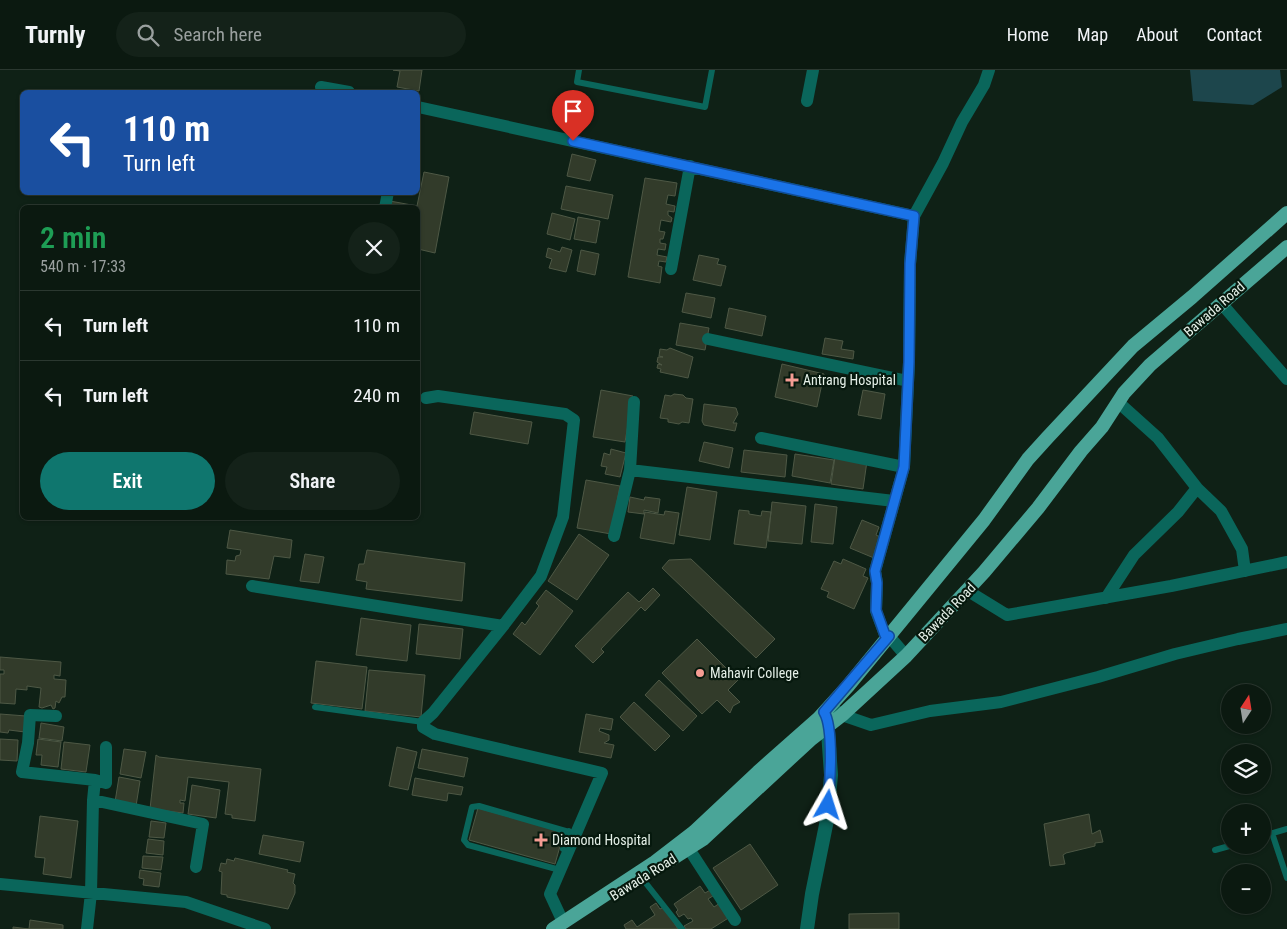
<!DOCTYPE html>
<meta charset="utf-8">
<style>
body{margin:0;font-family:"Roboto Condensed",sans-serif;background:#142219;color:#f1f3f6;height:100vh;display:flex;flex-direction:column;font-size:19px;white-space:nowrap}
*{box-sizing:border-box;margin:0}
p{font-size:16px;color:#9aa09f}
.icon{flex:none;width:28px;height:28px;fill:none;stroke:currentColor;stroke-width:2;stroke-linecap:round;stroke-linejoin:round}
.map{position:relative;flex:1;overflow:hidden}
.panel{position:absolute;left:20px;top:135px;width:400px;height:315px;display:flex;flex-direction:column;background:#0b1910;border-radius:8px;box-shadow:0 1px 4px #0004,0 0 0 1px #2b3830}
.panel>*{flex:none}
.banner{position:absolute;left:20px;top:20px;width:400px;height:105px;border-radius:8px;box-shadow:0 1px 4px #0004,0 0 0 1px #2b3830;background:#1a4fa0;color:#fff;overflow:hidden}
.needle{width:32px;rotate:12deg}
.buttons{position:absolute;left:1221px;top:614px;display:grid;gap:10px}
.buttons a{display:grid;place-items:center;width:50px;height:50px;border-radius:50%;background:#0b1910;box-shadow:0 1px 4px #0004,0 0 0 1px #2b3830;font-size:25px}
.pin{position:absolute;display:grid;place-items:center;width:42px;height:42px;color:#fff;margin:-51px -21px;border-radius:50% 50% 50% 0;rotate:-45deg;box-shadow:0 0 5px #0007}
.pin .icon{rotate:45deg}
.me{position:absolute;width:55px;margin:-28px;rotate:6deg;stroke-linejoin:round;filter:drop-shadow(0 0 4px #0008)}
.turn{display:flex;align-items:center;gap:18px;height:105px;padding:0 20px;font-size:22px}
.turn .icon{width:65px;height:65px;stroke-width:2.5}
.turn b{display:block;font-size:35px;line-height:42px}
.round{display:grid;place-items:center;flex:none;width:52px;height:52px;border-radius:26px;background:#142219}
.summary{display:flex;align-items:center;justify-content:space-between;height:85px;padding:0 20px}
h1{font-size:30px;font-weight:600;line-height:38px;color:#1e9e55}
.button{display:flex;gap:10px;margin-top:auto;padding:10px 20px}
.button a{flex:1;height:58px;border-radius:30px;background:#0f766e;color:#fff;font-size:20px;font-weight:600;line-height:58px;text-align:center}
.button a+a{background:#142219;color:#f1f3f6}
ul{padding:0;list-style:none}
li{display:flex;align-items:center;gap:15px;height:70px;padding:0 20px;border-top:1px solid #2b3830}
li div{flex:1}
li b{display:block;font-size:19px}
li em{font-style:normal}
header{display:flex;align-items:center;gap:30px;box-sizing:border-box;height:70px;padding:0 25px;background:#0b1910;border-bottom:1px solid #2b3830}
header strong{font-size:24px}
nav{display:flex;gap:28px;margin-inline-start:auto;font-size:18px}
.search{width:350px;height:45px;background:#142219;display:flex;align-items:center;gap:12px;box-sizing:border-box;padding:0 18px;border-radius:28px;color:#9aa09f;font-size:19px}
.map>svg:first-child{display:block}
.water{fill:#1d464c}
.building{fill:#323b2a;stroke:#4e5845}
.lines{fill:none;stroke-linecap:round;stroke-linejoin:round}
.service{stroke:#0a665b;stroke-width:6}
.minor{stroke:#0a665b;stroke-width:12}
.tertiary{stroke:#0a665b;stroke-width:14}
.primary{stroke:#4aa598;stroke-width:14}
.route-casing{stroke:#114b97;stroke-width:12}
.route{stroke:#1a73e8;stroke-width:9}
.poi-dot{fill:#f59c93;stroke:#06180d;stroke-width:2}
.labels{text-anchor:middle;stroke-width:4.5;stroke-linejoin:round;paint-order:stroke}
.street-label{font-size:14px;fill:#e5f0e8;stroke:#06180d}
.poi-label{font-size:14px;fill:#e5f0e8;stroke:#06180d;text-anchor:start}
</style>
<header>
<strong>Turnly</strong>
<div class="search"><svg class="icon" aria-label="search" viewBox="0 0 24 24"><circle cx="10" cy="10" r="6"/><path d="M15 15l6 6"/></svg>Search here</div>
<nav><a>Home</a><a>Map</a><a>About</a><a>Contact</a></nav>
</header>
<div class="map">
<svg width="1287" height="859" viewBox="0 0 1287 859">
<rect width="100%" height="100%" fill="#0f2116"/>
<path class="water" d="M1190 0H1280L1282 17 1253 35 1193 31Z"/>
<path class="building" d="M393 0H422L419 21 397 17 400 1Z
M572 84 596 90 590 111 567 106Z
M424 102 449 107 435 183 418 179V138H389L390 131 417 136Z
M645 108 677 113 675 126 668 125 666 134 675 136 674 142 668 141V145L672 148 671 152 661 150 659 161 665 162 663 169H660V173L666 174 665 180 658 179 657 185 667 187 666 192 659 191 658 196 662 197 660 213 628 207Z
M566 116 613 125 608 149 561 139Z
M552 143 575 149 570 170 547 164Z
M578 147 600 151 596 173 574 169Z
M562 177 572 180 566 202 549 198 552 189 546 187 548 178 560 182Z
M581 180 599 184 595 205 577 201Z
M699 185 719 189 717 194 726 196 721 216 693 210Z
M686 223 715 228 711 248 682 242Z
M729 238 766 246 762 266 725 258Z
M680 253 709 258 705 280 676 275Z
M825 268 843 271 841 279 854 281 853 289 822 284Z
M670 278 693 287 688 308 660 302 661 299 657 298 658 294 662 295 657 292 658 287H663L659 286 660 279 667 280Z
M782 294 824 304 817 337 775 327Z
M601 320 633 326 625 372 593 367Z
M863 320 885 324 881 349 858 345Z
M674 324 683 325 686 328 693 329 689 353 682 352 679 354 668 352V349L660 348 665 325 671 326Z
M704 334 736 338 738 344 733 353H737L735 361 704 355 702 351Z
M474 342 532 352 528 374 470 364Z
M704 372 733 378 729 398 699 391Z
M611 379 626 383 620 407 605 404 607 397 601 396 604 383 610 385Z
M744 380 787 385 785 407 741 402Z
M795 384 834 390 830 413 792 406Z
M835 387 867 391 863 419 831 414Z
M586 410 620 416 611 464 577 458Z
M687 417 717 422 710 470 679 465Z
M630 427 644 430 645 427 660 429 658 443 644 440V444L628 442Z
M772 432 806 436 802 474 768 471Z
M815 434 837 437 833 474 811 472Z
M739 440 749 441V444L761 446 762 441 771 442 766 478 734 474Z
M665 441 679 443 674 474 640 468 645 442 664 445Z
M862 450 879 457 876 465 882 468 874 488 850 478Z
M230 460 292 470 290 488 274 486 269 509 226 504 227 490 235 491 236 486 240 485 241 480 227 478Z
M579 464 609 485 577 530 548 511Z
M367 480 465 493 462 531 366 519 367 512 356 510 359 494H364Z
M305 484 324 487 319 513 300 511Z
M691 489 775 569 756 588 662 498 669 490Z
M843 489 866 499 863 506 868 508 854 539 827 527 829 522 821 519 834 491 841 494Z
M653 518 660 525 645 541 641 537 601 579 604 582 593 593 575 576 628 522 639 532Z
M546 520 573 541 540 585 513 564 522 552 525 555 539 536 536 533Z
M361 548 411 555 407 591 356 585Z
M419 554 463 559 460 589 416 584Z
M697 569 738 610 728 620 740 632 733 636 730 643 717 630 702 644 662 603Z
M0 587 61 592 60 606 54 605V609L66 610 65 627H62L59 633 56 631 55 638 53 639 51 635 42 638 39 637 41 618 27 616V620L16 619 15 634 0 633V604H4V600H0Z
M316 591 367 597 362 639 311 633Z
M369 600 425 605 421 647 365 641Z
M659 610 697 646 683 661 645 625Z
M634 632 670 666 655 681 620 647Z
M0 644 26 646 25 662 9 660 8 663 0 662Z
M586 644 613 649 611 660 600 658 599 661 609 665V670L604 673 614 675 611 688 579 682Z
M41 653 64 657 62 671 39 668Z
M0 669 18 670 17 691 0 690Z
M38 669 61 672 58 697 41 695 42 685H36Z
M64 672 90 675 86 702 61 699Z
M397 677 417 682 408 720 389 716Z
M124 679 146 682 141 708 120 704Z
M422 679 468 688 464 707 418 698Z
M156 685 159 687 261 699 255 751 232 748V745L225 744 229 712 188 707 185 731 180 730V733H184L183 743 150 739Z
M119 707 140 711 136 736 115 732Z
M415 708 463 717 461 725 448 723 447 731 412 725Z
M192 715 220 720 216 748 188 744Z
M478 738 564 762 555 794 469 770Z
M1089 744 1092 764 1100 760 1103 772 1095 773V776L1066 783 1063 785 1065 794 1050 796 1044 754Z
M40 746 78 751 71 808 43 804 45 788 35 787Z
M151 751 166 753 164 768 149 767Z
M263 765 304 772 300 792 259 784Z
M148 769 164 771 163 785 146 783Z
M750 774 778 815 741 840 713 798Z
M143 786 163 787 161 800 142 798Z
M235 788 288 800 287 802 295 804 293 813 295 815V823L288 839 227 827V825L221 824 222 802 219 801 221 793 226 794 227 789 234 791Z
M140 800 161 803 159 817 143 815 144 809 139 808Z
M700 816 705 823 712 819 716 824 708 829 714 837 720 833 730 847 711 859H686L684 856 693 851 691 848 688 849 684 844 679 847 676 842 678 840 674 834Z
M656 833 660 839 664 837 678 859H626L624 855 632 850 637 857 655 845 650 837Z
M899 843V859H849V844Z
M30 850 63 855V859H13V857L29 859Z"/>
<g class="lines">
<path class="service" d="M579 0 577 12 705 37 712 0
M315 637 423 652
M1272 763 1287 808
M1262 766 1287 759
M563 779 569 761
M1215 780 1233 775
M560 800 468 775 464 770 472 737 479 736 576 764
M641 807 682 859"/>
<path class="minor" d="M321 17 349 22
M807 31 813 0
M418 37 914 146
M385 138 388 122
M671 199 690 96
M1221 233 1287 309
M708 269 908 311
M426 328 438 326 565 344 574 350 563 447 541 506 503 556 433 643 423 652V657L435 664 602 703 550 824 563 852
M1118 332 1158 368 1197 418
M761 368 904 397
M630 400 894 431
M614 466 630 400 634 332
M252 516 503 556
M968 521 1007 545 1171 516 1287 492
M1106 528 1134 485 1178 442 1197 418 1221 441 1242 479 1245 501
M906 586 889 566 885 565 876 541 877 513 875 501 904 397 909 292 910 194 914 146 943 93 962 52 984 15 989 0
M835 640 842 645 871 655 930 641 1001 632 1098 607 1175 584 1238 569 1287 559
M56 646 30 645 28 673 22 702 95 710 106 713V677
M93 730 203 754 196 797
M689 779 735 850
M0 814 186 832 265 859
M87 859 91 823 93 730 95 710"/>
<path class="tertiary" d="M807 859 812 824 827 750 831 705 827 647"/>
<path class="primary" d="M670 790 703 769 810 670 842 645 906 586 984 502 1038 438 1081 381 1102 357 1124 323 1150 295 1287 177
M553 859 655 792 694 762 758 702 819 648 848 616 984 450 1028 389 1047 368 1133 276 1192 227 1287 143"/>
</g>
<g class="lines">
<g class="route-casing">
<path id="route" d="M573 71 914 146 910 194 909 292 904 397 875 501 877 513 876 540 885 565 889 566 824 642C834 658 830 715 828 735"/>
</g>
<use href="#route" class="route"/>
</g>
<g class="poi-dot">
<path d="M789.5 302.5h5v5h5v5h-5v5h-5v-5h-5v-5h5z"/>
<circle cx="700" cy="603" r="5"/>
<path d="M538.5 762.5h5v5h5v5h-5v5h-5v-5h-5v-5h5z"/>
</g>
<g class="labels">
<g class="street-label">
<text transform="translate(1214 239) rotate(-41)" y="5">Bawada Road</text>
<text transform="translate(947 542) rotate(-46)" y="5">Bawada Road</text>
<text transform="translate(643 807) rotate(-32)" y="5">Bawada Road</text>
</g>
<g class="poi-label">
<text x="803" y="315">Antrang Hospital</text>
<text x="710" y="608">Mahavir College</text>
<text x="552" y="775">Diamond Hospital</text>
</g>
</g>
</svg>
<div class="buttons">
<a><svg class="needle" viewBox="-14 -14 28 28"><path d="M0-13l5 13h-10z" fill="#e53935"/><path d="M0 13l5-13h-10z" fill="#9aa09f"/></svg></a>
<a><svg class="icon" aria-label="layers" viewBox="0 0 24 24"><path d="M12 4l9 5-9 5-9-5zM3 14l9 5 9-5"/></svg></a>
<a>+</a>
<a>−</a>
</div>
<div class="pin" style="left:573px;top:71px;background:#d93025"><svg class="icon" aria-label="arrive" viewBox="0 0 24 24"><path d="M6 21V4h12l-3 4 3 4H6"/></svg></div>
<svg class="me" style="left:828px;top:735px" viewBox="-20 -20 40 40"><path d="M0-17L14 15 0 8-14 15z" fill="#1a73e8" stroke="#fff" stroke-width="4"/></svg>
<div class="banner">
<div class="turn"><svg class="icon" aria-label="left" viewBox="0 0 24 24"><path d="M17 20v-9H6M10 6l-5 5 5 5"/></svg><div><b>110 m</b>Turn left</div></div>
</div>
<section class="panel">
<div class="summary"><div><h1>2 min</h1><p>540 m · 17:33</p></div><a class="round"><svg class="icon" aria-label="close" viewBox="0 0 24 24"><path d="M6 6l12 12M18 6L6 18"/></svg></a></div>
<ul>
<li><svg class="icon" aria-label="left" viewBox="0 0 24 24"><path d="M17 20v-9H6M10 6l-5 5 5 5"/></svg><div><b>Turn left</b></div><em>110 m</em></li>
<li><svg class="icon" aria-label="left" viewBox="0 0 24 24"><path d="M17 20v-9H6M10 6l-5 5 5 5"/></svg><div><b>Turn left</b></div><em>240 m</em></li>
</ul>
<div class="button"><a>Exit</a><a>Share</a></div>
</section>
</div>
